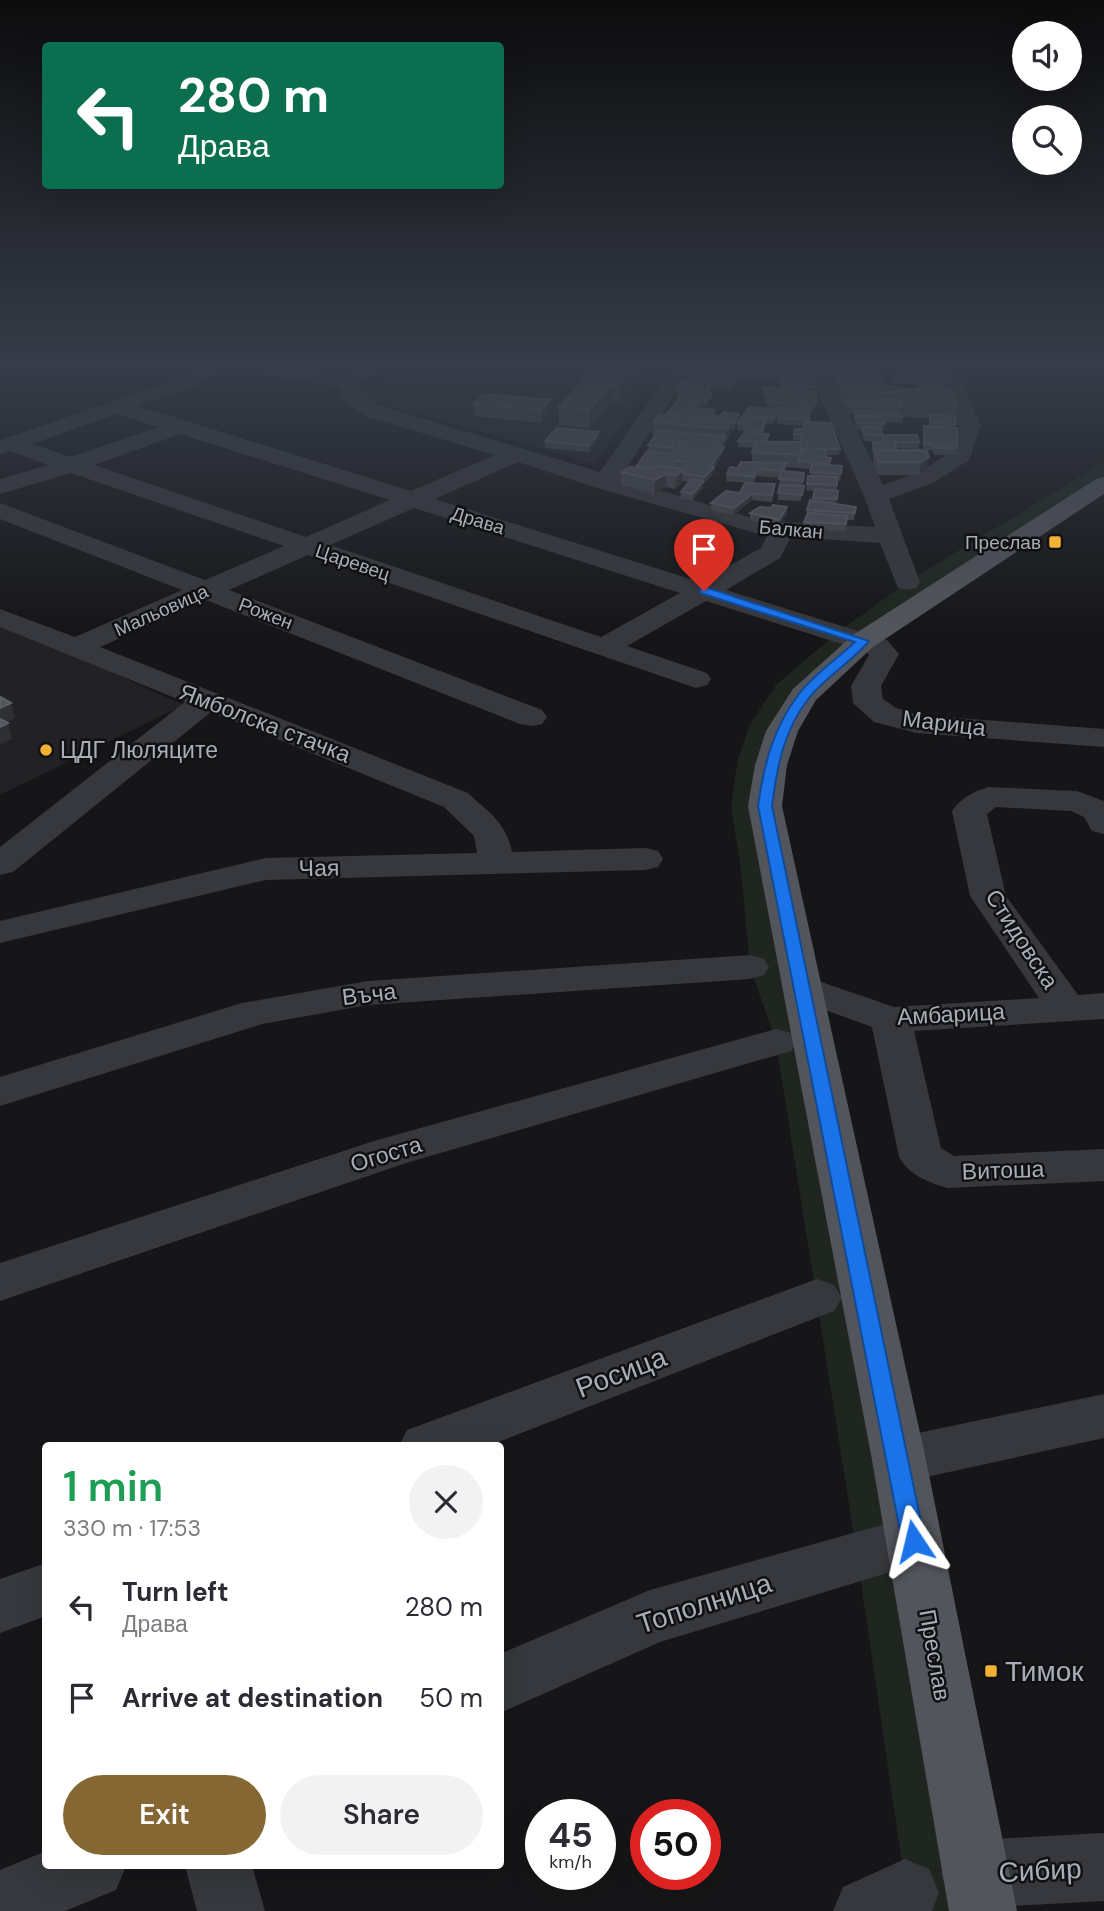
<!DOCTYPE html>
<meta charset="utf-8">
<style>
body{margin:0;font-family:"DM Sans",sans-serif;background:#f2f2f3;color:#2b2b33;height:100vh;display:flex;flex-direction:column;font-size:26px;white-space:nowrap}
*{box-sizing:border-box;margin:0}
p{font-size:23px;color:#7c7c81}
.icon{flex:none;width:38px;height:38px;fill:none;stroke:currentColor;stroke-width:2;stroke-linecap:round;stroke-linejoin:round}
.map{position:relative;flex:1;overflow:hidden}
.side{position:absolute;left:42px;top:1442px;width:462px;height:427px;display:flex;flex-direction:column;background:#fff;border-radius:7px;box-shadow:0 7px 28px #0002}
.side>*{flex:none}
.top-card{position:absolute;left:42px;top:42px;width:462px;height:147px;border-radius:7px;box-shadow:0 7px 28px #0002;background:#0b6e4f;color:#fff;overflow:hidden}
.buttons{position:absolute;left:1012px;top:21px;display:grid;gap:14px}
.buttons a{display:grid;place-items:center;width:70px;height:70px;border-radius:50%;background:#fff;box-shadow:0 7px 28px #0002;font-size:35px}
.speed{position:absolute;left:525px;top:1799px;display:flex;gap:14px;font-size:35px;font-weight:700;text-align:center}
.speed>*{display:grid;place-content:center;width:91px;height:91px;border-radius:50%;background:#fff;box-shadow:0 7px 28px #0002;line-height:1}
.speed small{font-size:18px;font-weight:400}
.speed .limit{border:10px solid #d22;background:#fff;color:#111}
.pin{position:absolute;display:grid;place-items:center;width:60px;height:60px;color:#fff;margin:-72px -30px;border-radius:50% 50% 50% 0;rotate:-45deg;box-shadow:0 0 7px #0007}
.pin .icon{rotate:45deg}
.me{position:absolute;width:77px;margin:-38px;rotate:350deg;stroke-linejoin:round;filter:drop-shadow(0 0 5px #0008)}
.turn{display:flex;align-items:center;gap:24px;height:147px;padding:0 21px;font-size:32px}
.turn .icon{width:91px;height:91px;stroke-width:2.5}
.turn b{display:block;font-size:49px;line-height:60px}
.round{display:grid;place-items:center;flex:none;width:74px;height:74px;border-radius:37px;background:#f2f2f3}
.headline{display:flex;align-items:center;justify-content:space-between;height:119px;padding:0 21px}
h1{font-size:42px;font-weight:600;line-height:52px;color:#1e9e55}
.cta{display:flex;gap:14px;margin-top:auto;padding:14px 21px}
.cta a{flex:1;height:80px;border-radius:42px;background:#856733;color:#fff;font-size:28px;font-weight:600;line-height:80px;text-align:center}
.cta a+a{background:#f2f2f3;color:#2b2b33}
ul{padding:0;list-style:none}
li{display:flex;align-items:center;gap:21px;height:91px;padding:0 21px}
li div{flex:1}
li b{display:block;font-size:26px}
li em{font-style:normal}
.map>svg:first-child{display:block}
.built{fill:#222225}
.green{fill:#1e261f}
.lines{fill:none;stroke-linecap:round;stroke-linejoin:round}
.minor{fill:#37383d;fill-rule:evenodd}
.major{fill:#53555c;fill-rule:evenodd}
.wall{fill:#47494d;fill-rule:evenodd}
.shaded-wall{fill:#2f3033}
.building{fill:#525359;stroke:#5f6168;stroke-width:2}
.route{fill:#1a73e8;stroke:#114b97;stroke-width:2}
.poi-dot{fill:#f2b134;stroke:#111113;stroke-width:2.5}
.labels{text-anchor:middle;stroke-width:5;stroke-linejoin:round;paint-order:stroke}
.far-street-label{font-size:19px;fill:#a8adb8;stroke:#111113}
.far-poi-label{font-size:19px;fill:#a8adb8;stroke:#111113;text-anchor:end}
.street-label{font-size:23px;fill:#a8adb8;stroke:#111113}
.poi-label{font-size:23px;fill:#a8adb8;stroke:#111113;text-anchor:start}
.near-street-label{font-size:28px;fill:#a8adb8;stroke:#111113}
.near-poi-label{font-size:28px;fill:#a8adb8;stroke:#111113;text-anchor:start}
</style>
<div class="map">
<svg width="1104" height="1911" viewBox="0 0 1104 1911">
<rect width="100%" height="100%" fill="#161618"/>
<path class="built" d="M434 363 477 370 487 363H665L595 464 362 398V389Z
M0 622 184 705 0 795Z"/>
<path class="green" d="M1104 462V484L804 695 771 765 983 1911H909L857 1555 776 1042 750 967 741 870 731 806 738 759 750 724 776 685 837 633 907 582Z"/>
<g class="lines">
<path class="minor" d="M206 363H264L346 375 366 363H390L360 384 362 396 381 406 600 472 675 363H695L620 478 762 521 875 527 864 496 805 363H825L883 485 917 473 951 452 959 425 933 363H953L981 425 969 460 933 483 889 499 920 582 916 588 907 590 898 588 880 543 791 537 780 558 726 590 887 640 899 654 881 686 883 699 896 708 919 715 1104 729V747L917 733 874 722 853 703 851 686 869 655 867 652 706 601 627 646 707 673 711 679 707 685 696 688 308 555 229 590 542 710 547 717 542 724 531 726 520 724 206 600 100 647 468 793C489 813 506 822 512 852L645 848 658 851 663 859 658 867 645 870 266 880 0 943V921L266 858 477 853 474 836 444 807 211 712 13 872 0 875V847L185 702 0 627V609L75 637 182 590 0 519V503L205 580 284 546 71 473 0 494V479L48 465 10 451 0 454V440L181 378ZM225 369 340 387 345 403 365 416 495 455 411 491 138 406 195 386ZM117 414 158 427 71 457 32 444ZM180 434 390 500 306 537 94 465ZM518 462 597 488 767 536 761 548 700 582 435 499ZM414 508 680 593 601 637 330 545Z
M989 787 1077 791 1104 801V834L1092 831 1084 817 1071 811 996 807 987 814 1006 896 1078 995 1104 993V1019L914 1031 941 1148 954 1156 1104 1149V1181L947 1188C928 1182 909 1175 899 1157L872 1027 790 997 784 988 790 979 804 976 894 1007 1039 998 970 896 952 811C961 798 974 791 989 787Z
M750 955 764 959 769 967 764 975 750 979 368 1005 262 1024 0 1106V1077L242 1003 368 981Z
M776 1029 791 1033 797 1042 791 1051 406 1163 0 1301V1263L374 1141Z
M817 1279 834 1285 842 1298 834 1311 488 1446H399L407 1430Z
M1104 1394V1438L899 1483 880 1476 872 1460 880 1444 899 1437Z
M914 1516 934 1523 942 1541 934 1559 660 1642 500 1713V1654L650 1590Z
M46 1563V1616L0 1633V1579Z
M1104 1833V1901L975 1908 951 1898 941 1874 951 1850 975 1840Z
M46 1851V1866H126L116 1890 65 1911H0V1870Z
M905 1859 929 1869 939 1893 932 1911H833L843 1887Z
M185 1866H252L265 1911H197Z"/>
<path class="major" d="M1104 477V494L873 647 816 700 798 731 787 765 782 806 926 1460 1017 1911H949L872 1460 748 806 755 765 766 731 793 689 853 635 1096 479Z"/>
</g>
<path class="wall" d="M693 363H744L765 368H773L772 363H805L806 369 811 370V379L815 387 814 392 817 397 816 407 812 413H810L809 422 840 449 839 455H826L830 465 842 466 840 481 837 480V490L838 491 836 504 856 507 854 520H847L845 531 803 529 804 522 806 516 807 510 813 501 814 491 806 490 808 476H810L811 469 786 467 785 472 804 473 801 501 778 500 780 478 757 476 753 483 775 490 772 502 752 500 734 515 711 510V503L740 493 749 483 726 481 727 474 752 463V452L754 448 738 447V441L744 434V431L737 429 738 423 744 417V415L767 409 768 401H765L763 393 764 387 781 388V381L738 380 739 369H738L737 381 732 389 711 388 710 393H712V399L707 406H698L697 408 715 415 739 421 734 430H731V434L723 447H724L723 453 714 469 713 473 704 484H703V488L693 500 680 499 681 492 689 482 682 481V482L675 489 666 487 654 494 621 485V472L636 468 648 451V445L656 435H652L653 422 666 415 677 402 678 395H677V389L689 383V376H687V370ZM778 416 777 424 804 426 803 429 794 434 793 440 801 441V442H768L769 441 763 434 766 423 773 424Z
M829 363H942L945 373 944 382 946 389 958 406 955 418V428L957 448 956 454 935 455 931 450 923 451 924 426 929 427 930 418 906 417 901 405V412L903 416 902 423 884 422V430H881L883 435 919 442V449L897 448V451L922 450 927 470 919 475H878L873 464V456L872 449 873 442 882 443V442L864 441 861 433V430H856L855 423V414H849L846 408V406H843L839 398 840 390H837L834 382 835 378 829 366ZM854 363 894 366V383L918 384V389H901V393L884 386V379L855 368Z
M640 368 639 378 619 402 613 401 589 428 559 425V407Z
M550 400V413L541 423 474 416V404Z
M599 432V439L589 452 545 448V441Z
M787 507V514L778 527 750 520V513L771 508Z"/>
<path class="shaded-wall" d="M631 363H644L640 368 639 378 619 402 620 384Z
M738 369 737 381 732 389 733 378Z
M613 383V401L589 428V410Z
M712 393V399L707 406V400Z
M550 400V413L541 423V410Z
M817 401 816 407 812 413V407Z
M778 410V416L773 424 774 418Z
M739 414V421L734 430V423Z
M732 421 731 434 719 453V446L726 436 727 429Z
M599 432V439L589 452V446Z
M677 441V447L671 454 672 448Z
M724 447 723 453 714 469 713 473 704 484 705 477Z
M929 457 927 470 919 475 921 462Z
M683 469 682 482 675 489 676 476Z
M758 469 757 476 753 484 754 477Z
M666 474V487L654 494 655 480Z
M703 481V488L693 500V494Z
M752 494V500L734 515V508Z
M787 507V514L778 527 779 520Z
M11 703 15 718 0 725V708Z
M8 723 12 739 0 744V727Z"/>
<path class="building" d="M601 363H638L620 384 613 383 589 410 559 407Z
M693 363H707L729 365 727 368 712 366 692 370H687Z
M739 363 766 364 765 368 811 370 812 376 739 374Z
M773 363H805L806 365H774Z
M831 363H853L855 368H861L862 370H835V372Z
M895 363 944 365 945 373 895 371Z
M712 366 738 369 733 378 689 374 692 370Z
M835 370H881L884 379 839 378Z
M781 378 813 379 815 387 782 386Z
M682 382 712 385 706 393H712L707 400 689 399 698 401 693 408 715 410 712 415 721 416 723 412 739 414 734 423H731L732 421 666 415 680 398 677 397 682 390 677 389Z
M919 382H944L946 389H921Z
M841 386H896L901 393 845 394Z
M764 387 816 392 817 397 776 395 817 401 812 407 767 402 773 395H765Z
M901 389H950L958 406 907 405Z
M484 394 550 400 541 410 474 404Z
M900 399 902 407H849L846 402H876L875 400Z
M749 407 778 410 774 418 744 415Z
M779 408 810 410 809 420 778 418Z
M855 411 902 412 903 416 856 415Z
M659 414 732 421 727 429 653 422Z
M930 415 955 416 956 424 930 423Z
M742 417 766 419 762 431 744 429 745 424 738 423Z
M855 417H883L885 424 857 423Z
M805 422 831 423 840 449H813L825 450 826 457 831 458 829 464 798 461 802 448 806 449 807 441H801L803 434H794L795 429H803Z
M924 426 957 428V448H936L932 444H924Z
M862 427H879L883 435H865Z
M557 428 599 432 589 446 545 441Z
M659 431 726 436 719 446 724 447 711 466 714 467 705 477 683 474V470L689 462 675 461 670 468 657 466 651 468 636 467 647 451 671 454 681 441H677L672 448 648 445Z
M745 432 769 434 765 442 738 441Z
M883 435H917L919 442H895L897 450 874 449 873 442 883 443Z
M757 442H803L799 455 752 452Z
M900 450H922L923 451H900Z
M874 451H927L929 457 921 462H879Z
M741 462 787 463 781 471 758 469 754 477 727 474 730 467 738 468Z
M812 464 842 466 841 474 810 472Z
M657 466 683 469 676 476 666 474 655 480 621 472 630 467 650 469Z
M781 471 804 473 803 481 779 479Z
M808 476 837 477V485L807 484Z
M691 479 703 481 693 494 681 492Z
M745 483 775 484 772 495 752 494 734 508 711 503 726 491 740 493Z
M780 485 804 486 802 495 778 493Z
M815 489 838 491 837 499 813 498Z
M810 500 856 507 855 513 807 510Z
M773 505 787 507 779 520 750 513 760 507 771 508Z
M808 513 847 516 846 524 804 522Z
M0 697 11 703 0 708Z
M0 719 8 723 0 727Z"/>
<linearGradient id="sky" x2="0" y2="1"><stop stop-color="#0c0c0d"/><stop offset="0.58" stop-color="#363c48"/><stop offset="1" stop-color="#363c48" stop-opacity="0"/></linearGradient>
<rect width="1104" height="631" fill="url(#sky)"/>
<path class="route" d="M700 588H708L869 641C852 662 826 676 809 698 784 729 777 767 772 806L925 1541 922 1548 914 1551 905 1548 902 1541 758 806C764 764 773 728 799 694 813 675 837 659 855 642L700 593Z"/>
<g class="poi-dot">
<rect x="1048" y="535" width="14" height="14" rx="3.5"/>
<circle cx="46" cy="750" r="7"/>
<rect x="984" y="1664" width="14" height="14" rx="3.5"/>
</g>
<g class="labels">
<g class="far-street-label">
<text transform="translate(478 520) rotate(17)" y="7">Драва</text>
<text transform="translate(791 529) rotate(5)" y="7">Балкан</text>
<text transform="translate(353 562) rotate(19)" y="7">Царевец</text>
<text transform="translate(161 610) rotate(-24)" y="7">Мальовица</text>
<text transform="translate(266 613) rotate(21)" y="7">Рожен</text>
</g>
<g class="far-poi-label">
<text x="1041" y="549">Преслав</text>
</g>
<g class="street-label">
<text transform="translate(265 723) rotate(21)" y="8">Ямболска стачка</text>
<text transform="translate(944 723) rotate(7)" y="8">Марица</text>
<text transform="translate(319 868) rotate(-1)" y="8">Чая</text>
<text transform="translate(1022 939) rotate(57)" y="8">Стидовска</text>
<text transform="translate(369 994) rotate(-7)" y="8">Въча</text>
<text transform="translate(951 1014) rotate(-3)" y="8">Амбарица</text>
<text transform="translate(386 1154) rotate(-17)" y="8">Огоста</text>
<text transform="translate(1003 1170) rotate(-2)" y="8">Витоша</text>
<text transform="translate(935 1655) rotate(80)" y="8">Преслав</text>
</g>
<g class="poi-label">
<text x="60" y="758">ЦДГ Люляците</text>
</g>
<g class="near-street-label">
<text transform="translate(621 1372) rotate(-21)" y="10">Росица</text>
<text transform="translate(704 1603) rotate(-18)" y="10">Тополница</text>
<text transform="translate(1040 1870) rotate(-3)" y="10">Сибир</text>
</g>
<g class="near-poi-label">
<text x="1005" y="1681">Тимок</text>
</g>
</g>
</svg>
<div class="buttons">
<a><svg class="icon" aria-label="sound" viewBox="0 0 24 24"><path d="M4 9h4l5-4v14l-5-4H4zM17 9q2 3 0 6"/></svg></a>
<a><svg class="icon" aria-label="search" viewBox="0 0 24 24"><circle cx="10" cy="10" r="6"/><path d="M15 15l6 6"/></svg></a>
</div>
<div class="speed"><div>45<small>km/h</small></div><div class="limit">50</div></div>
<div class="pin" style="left:704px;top:591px;background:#d93025"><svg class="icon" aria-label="arrive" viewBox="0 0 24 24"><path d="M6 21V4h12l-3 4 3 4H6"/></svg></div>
<svg class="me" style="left:914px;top:1541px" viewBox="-20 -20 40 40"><path d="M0-17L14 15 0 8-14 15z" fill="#1a73e8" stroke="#fff" stroke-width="4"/></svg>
<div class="top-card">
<div class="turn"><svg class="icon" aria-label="left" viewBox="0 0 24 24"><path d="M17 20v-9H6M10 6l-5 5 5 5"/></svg><div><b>280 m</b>Драва</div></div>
</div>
<section class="side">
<div class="headline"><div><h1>1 min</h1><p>330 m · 17:53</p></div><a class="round"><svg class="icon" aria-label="close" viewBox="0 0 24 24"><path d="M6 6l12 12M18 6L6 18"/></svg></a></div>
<ul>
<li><svg class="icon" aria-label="left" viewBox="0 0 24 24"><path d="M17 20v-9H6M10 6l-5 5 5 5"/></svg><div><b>Turn left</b><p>Драва</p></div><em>280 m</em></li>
<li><svg class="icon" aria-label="arrive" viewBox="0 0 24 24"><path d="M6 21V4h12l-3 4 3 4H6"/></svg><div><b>Arrive at destination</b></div><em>50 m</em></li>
</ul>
<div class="cta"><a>Exit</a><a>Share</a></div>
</section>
</div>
